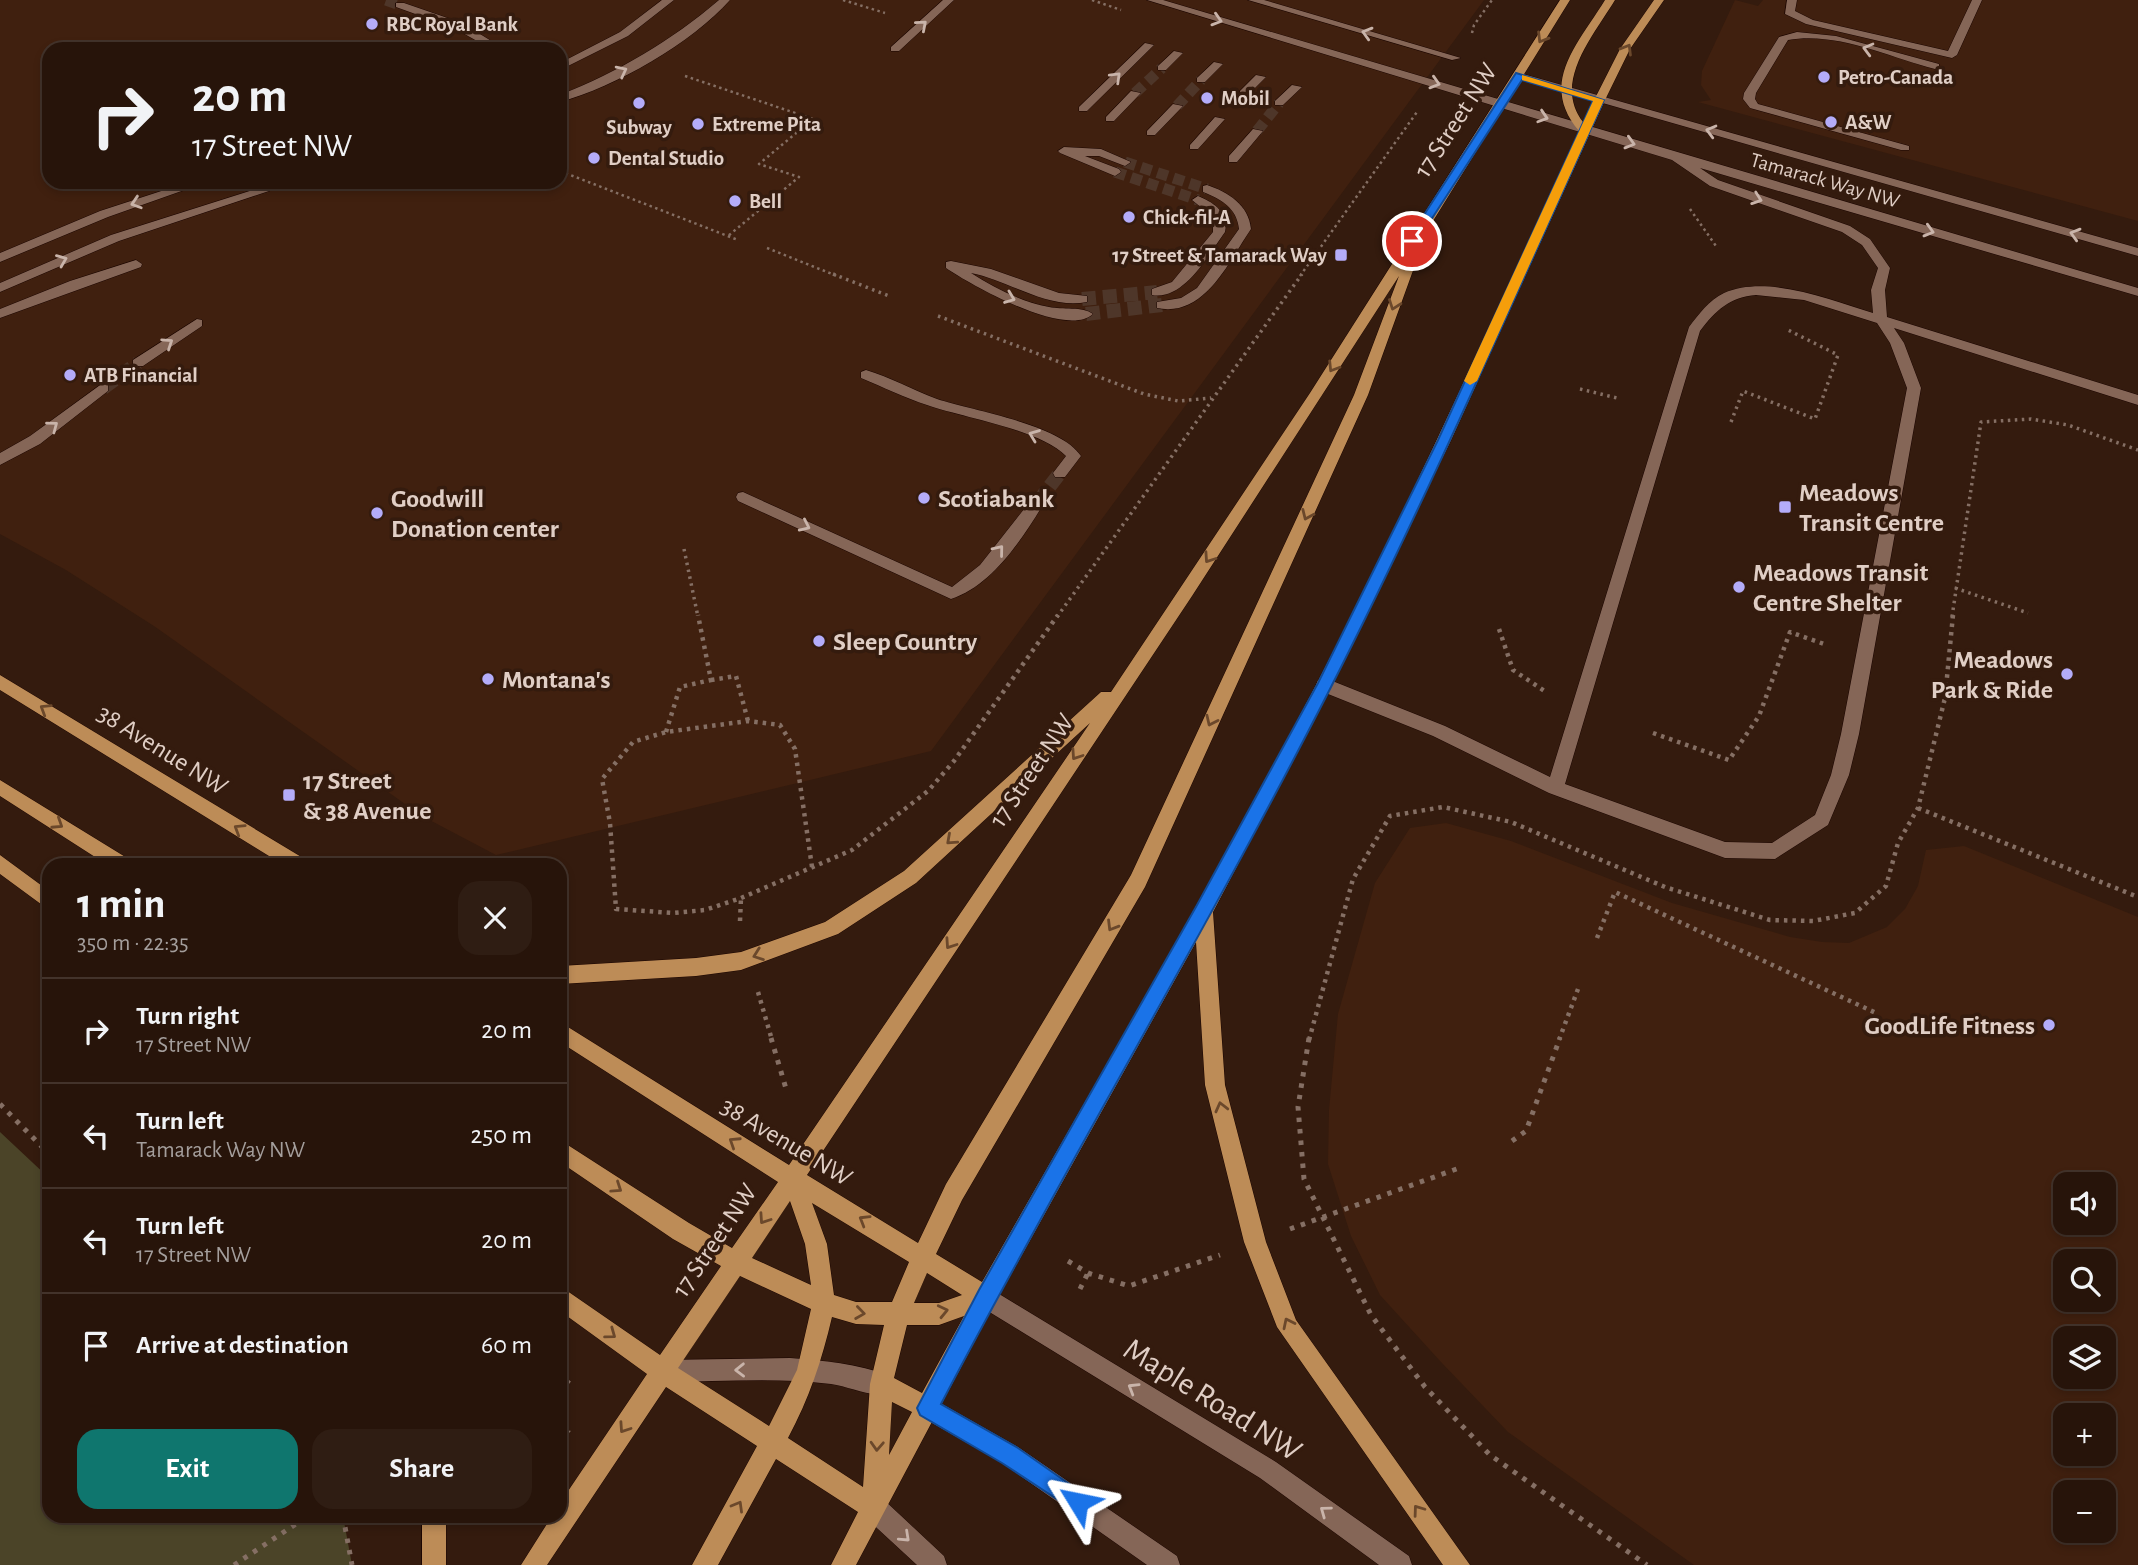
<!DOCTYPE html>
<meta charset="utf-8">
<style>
body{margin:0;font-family:"Alegreya Sans",sans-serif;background:#2f1d13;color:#f1f3f6;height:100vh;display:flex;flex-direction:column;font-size:26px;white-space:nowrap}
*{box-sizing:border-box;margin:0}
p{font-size:23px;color:#a49e9c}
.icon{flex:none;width:38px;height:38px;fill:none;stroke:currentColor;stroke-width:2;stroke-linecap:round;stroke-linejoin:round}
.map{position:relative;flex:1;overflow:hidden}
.side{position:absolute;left:42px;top:858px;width:525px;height:665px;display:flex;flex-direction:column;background:#27140a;border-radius:21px;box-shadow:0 4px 10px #0003,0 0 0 2px #43332b}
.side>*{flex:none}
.top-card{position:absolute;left:42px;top:42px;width:525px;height:147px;border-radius:21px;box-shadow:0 4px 10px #0003,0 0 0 2px #43332b;background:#27140a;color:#f1f3f6;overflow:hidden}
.buttons{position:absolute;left:2053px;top:1172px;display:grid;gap:14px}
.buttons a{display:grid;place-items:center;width:63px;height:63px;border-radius:14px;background:#27140a;box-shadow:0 4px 10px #0003,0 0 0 2px #43332b;font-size:35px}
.pin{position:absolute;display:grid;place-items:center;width:60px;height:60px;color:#fff;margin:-30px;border:4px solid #fff;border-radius:50%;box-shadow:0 2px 7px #0007}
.me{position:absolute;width:77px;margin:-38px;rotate:305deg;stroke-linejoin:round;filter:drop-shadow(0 0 5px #0008)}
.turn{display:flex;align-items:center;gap:24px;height:147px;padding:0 35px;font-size:32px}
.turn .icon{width:91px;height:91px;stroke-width:2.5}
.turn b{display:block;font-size:49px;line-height:60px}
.round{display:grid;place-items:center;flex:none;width:74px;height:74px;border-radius:21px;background:#2f1d13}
.summary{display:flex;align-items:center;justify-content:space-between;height:119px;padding:0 35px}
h1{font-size:42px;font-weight:700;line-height:52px}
.cta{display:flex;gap:14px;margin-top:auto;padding:14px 35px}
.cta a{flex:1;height:80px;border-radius:21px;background:#0f766e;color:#fff;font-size:28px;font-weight:700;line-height:80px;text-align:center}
.cta a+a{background:#2f1d13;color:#f1f3f6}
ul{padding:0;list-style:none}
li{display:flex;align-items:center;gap:21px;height:105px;padding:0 35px;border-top:2px solid #43332b}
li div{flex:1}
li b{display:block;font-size:26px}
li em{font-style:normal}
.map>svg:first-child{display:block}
.built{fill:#40200f;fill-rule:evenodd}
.green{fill:#4b4428}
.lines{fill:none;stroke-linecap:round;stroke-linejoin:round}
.minor-tunnel-far1{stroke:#4e3629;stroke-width:11;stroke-dasharray:11 6;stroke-linecap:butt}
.minor-tunnel{stroke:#4e3629;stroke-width:14;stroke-dasharray:14 7;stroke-linecap:butt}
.minor-casing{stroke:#1b0500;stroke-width:1}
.major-casing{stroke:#1b0500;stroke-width:1}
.path-far3{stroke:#856f64;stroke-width:2.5;stroke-dasharray:2.5 3.5;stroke-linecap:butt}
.path-far2{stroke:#856f64;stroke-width:3.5;stroke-dasharray:2.5 4.5;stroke-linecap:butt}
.path-far1{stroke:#856f64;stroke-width:4.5;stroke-dasharray:3.5 5;stroke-linecap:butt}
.path{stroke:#856f64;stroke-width:5;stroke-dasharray:4.5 7;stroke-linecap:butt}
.minor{fill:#856657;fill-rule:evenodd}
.major{fill:#bd8c57;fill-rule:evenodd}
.oneway{stroke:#c9b4aa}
.oneway2{stroke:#6b482b}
.route{fill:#1a73e8;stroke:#114b97;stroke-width:2}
.slow{fill:#f59e0b}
.poi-dot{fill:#b4acf9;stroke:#341b0e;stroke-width:2.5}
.labels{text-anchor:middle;stroke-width:7;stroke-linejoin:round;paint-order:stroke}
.far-poi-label{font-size:21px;font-weight:bold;fill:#e0cec5;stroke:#341b0e;text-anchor:start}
.far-street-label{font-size:21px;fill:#e0cec5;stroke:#341b0e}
.street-label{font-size:26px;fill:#e0cec5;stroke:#341b0e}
.poi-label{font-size:26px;font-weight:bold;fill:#e0cec5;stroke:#341b0e;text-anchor:start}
.near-street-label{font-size:32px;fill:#e0cec5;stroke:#341b0e}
</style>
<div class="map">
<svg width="2138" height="1565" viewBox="0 0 2138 1565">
<rect width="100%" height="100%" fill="#341b0e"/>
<path class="built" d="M0 0H1484L931 751 496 855 422 816 154 626 66 570 0 534ZM49 49H560V182H49Z
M1735 0 1758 6 1763 0H2138V221L1698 102 1711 100 1701 85 1702 71Z
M1446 823 1511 841 1672 903 1790 937 1822 942 1849 943 1887 927 1905 909 1918 886 1926 850 1964 846 2138 917V1565H1694L1508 1432 1441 1362 1380 1295 1351 1236 1328 1164 1329 1110 1338 1014 1375 883 1410 828ZM2065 1185H2104V1223H2065ZM2065 1262H2104V1300H2065ZM2065 1339H2104V1377H2065ZM2065 1416H2104V1454H2065ZM2065 1493H2104V1531H2065Z"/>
<path class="green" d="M0 1132 49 1178V1516H343L352 1565H0Z"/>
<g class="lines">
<path class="minor-tunnel-far1" d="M386 0 400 5
M1135 93 1162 68
M1177 106 1201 80
M1257 131 1279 103
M1125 162 1207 189
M1115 172 1198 200"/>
<path class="minor-tunnel" d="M1082 299 1157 292
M1086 314 1162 305
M103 388 138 363
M1037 503 1060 473"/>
<g class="minor-casing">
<path id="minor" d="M662 0H674L628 36 560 70V63L620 32Z
M719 0H730C692 43 615 87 560 102V95C618 72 671 41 719 0Z
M943 0H954L899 51H891V47Z
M1147 0H1163L2138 288V296L1700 168 1718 180 1850 226 1870 239 1890 268 1885 290 1887 317 2138 395V405L1894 328 1904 343 1921 388 1859 734 1849 775 1828 825 1775 859 1725 858 1549 793 1433 736 1318 690 1316 685 1318 680H1330L1445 726 1550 777 1689 327C1699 314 1709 300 1724 293 1767 274 1831 300 1873 313L1871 290 1878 268 1862 245 1842 232 1710 186 1672 160ZM1756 295 1804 300 1877 323 1890 343 1907 388 1841 734 1831 775 1815 815 1772 843 1725 842 1565 784 1700 331C1716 310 1730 297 1756 295Z
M1248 0H1264L1461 58 1452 60Z
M1787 0H1797L1795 11 1813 20 1948 51 1972 0H1982L1957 55 1952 58 1806 24 1785 14Z
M396 3H404L462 23 493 42 494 49H484V45L454 28 396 7Z
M1797 32 1836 36 1939 64V68L1935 69C1889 57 1836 31 1788 40L1756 93 1755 99 1758 104 1909 146V150H1901L1750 108 1743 99 1744 93 1779 37Z
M1145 43 1154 45 1087 111H1079V107Z
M1174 51 1183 53 1166 70H1158V66Z
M1214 62 1223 64 1205 82H1197V78Z
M1515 74H1523L2138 248V256L1515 78Z
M1256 75 1266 77 1248 95H1240V91Z
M1292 85 1302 87 1283 105H1275V101Z
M1131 91 1141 93 1114 121H1106V117Z
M1173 104 1183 106 1155 135H1147V131Z
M1215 117 1225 119 1198 149H1190V145Z
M1253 129 1263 131 1237 162H1229V156Z
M1064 147 1101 149 1131 162 1125 166 1099 156H1085L1119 169 1121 172 1115 176 1060 153 1058 151Z
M189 182H207L108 217 0 262V253L100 211Z
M278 182H296L119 241 0 292V283L111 235Z
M1207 185C1228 192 1249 205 1251 229 1229 261 1205 318 1157 308V302L1181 298 1197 288 1239 229C1237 208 1221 199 1203 192V186Z
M1198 196C1215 203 1229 213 1225 232 1209 254 1184 301 1152 295V289L1172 282 1213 232V217L1192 200Z
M136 260 142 264 141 267 0 318V309L70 281Z
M951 261 991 269 1059 293 1087 296V302C1048 310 1008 280 971 273 995 288 1021 302 1049 307 1062 310 1083 306 1093 314 1066 339 971 285 946 268V262Z
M197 319 202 320V326L143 366H133V360Z
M866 370C890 377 913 390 937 399 973 411 1060 424 1081 456L1065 477H1055L1053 473 1066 456C1039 429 964 418 927 405 905 398 883 387 861 378V372Z
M103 383 108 385V391L40 444 0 465V453L30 436Z
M743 492 952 587 980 565 1032 499H1042L1044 503C1023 538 992 586 951 599L738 501 736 497 738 493Z
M986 1286 1276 1462 1409 1556 1412 1565H1379L1260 1478 978 1305 975 1297 978 1289Z
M790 1358C823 1361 858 1363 889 1376L892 1384 889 1392C872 1399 849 1386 831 1384 775 1377 718 1382 662 1382L654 1379 651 1371 654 1363 662 1360Z
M928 1396 1018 1447 1177 1556 1180 1565H1147L1002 1463 920 1416 916 1408 920 1400Z
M874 1496 883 1499 944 1556 947 1565H917L865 1517 862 1508 865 1499Z"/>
</g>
<g class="major-casing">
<path id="major" d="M1560 0H1570L1415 250 1419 254 1368 395 1145 887 962 1200 936 1254 982 1282C1095 1084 1210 887 1316 685 1410 504 1494 317 1579 131 1538 83 1578 44 1605 0H1615C1594 35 1552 82 1583 122L1620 49 1654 0H1664L1630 49 1605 100 1451 440 1332 685 1213 912 1225 1085 1266 1242 1296 1320 1470 1565H1443L1277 1327 1244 1242 1205 1085 1196 942 994 1305 856 1565H831L858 1512 776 1459 718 1565H692L757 1446 666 1387 547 1565H521L552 1516H560V1503L647 1374 560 1311V1286L660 1355 721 1266 673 1239 560 1162V1140L689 1223 732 1248 778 1182 560 1042V1022L789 1165 1090 723 916 883 838 934 741 970 696 976 560 984V966L696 958 741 952 825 922 904 871 1101 692H1111L1310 393ZM1399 276 1354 395 1131 875 946 1184 918 1243 807 1175 1192 596ZM790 1201 805 1244 811 1285 752 1258ZM812 1203 909 1262 892 1302H856L834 1295 827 1244ZM927 1273 962 1295 939 1303H914ZM740 1276 811 1309 797 1370 769 1426 678 1368ZM964 1316 922 1393 894 1378 907 1325H939ZM832 1317 856 1324 884 1325 870 1384 863 1487 788 1438C809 1399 822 1360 832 1317ZM892 1402 912 1412 889 1455Z
M0 675 303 858 306 864H282L0 690Z
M0 780 127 858 130 864H106L0 796Z
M0 855 49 891V910L0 874Z
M422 1516H446V1565H422Z"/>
</g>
<path class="path-far3" d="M843 0 885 13
M1092 0 1121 10
M1472 33 1474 25 1492 0
M685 76 813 119 759 164 799 177 728 236
M560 171 738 240
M1690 209 1716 246
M767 248 837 276
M1300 276 1417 112"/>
<path class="path-far2" d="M833 274 889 296
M938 316 1144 394 1178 401 1211 398
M1580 389 1617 398
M1731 422 1743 391 1815 419 1838 355 1786 329
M684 549 698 617
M1955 588 2028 613
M1057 617 1302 274
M1952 617 1981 422 2031 419 2068 425 2138 450"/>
<path class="path-far1" d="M1499 629 1513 670 1546 692
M711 680 736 676 748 721
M666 732 680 687 711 680 698 615
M1653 733 1729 760 1759 716 1790 632 1824 644
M1918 808 2138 897
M812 867 795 749 780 725 748 721 666 732 633 742 602 779 610 823 616 909 673 913 705 910 741 898 852 850 928 791 954 761 1058 615
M740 921 741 898
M1597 938 1615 892 1876 1013
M758 992 772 1040
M1309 1040 1353 879 1390 816 1443 807 1511 822 1665 887 1770 920 1813 921 1855 913 1886 886 1898 843 1918 808 1945 698 1953 615
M1559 1040 1578 989"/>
<path class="path" d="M771 1038 787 1092
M1309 1038 1298 1107 1304 1179 1371 1315 1425 1387 1490 1455 1647 1565
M0 1104 49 1154
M1512 1141 1526 1131 1560 1038
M1290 1229 1462 1167
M1068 1261 1088 1273 1129 1286 1220 1255
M1080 1289 1088 1273
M560 1391 569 1380
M560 1424 569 1433
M343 1516 352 1565
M234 1565 308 1516"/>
<use href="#minor" class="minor"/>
<use href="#major" class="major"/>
</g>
<defs><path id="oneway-chevron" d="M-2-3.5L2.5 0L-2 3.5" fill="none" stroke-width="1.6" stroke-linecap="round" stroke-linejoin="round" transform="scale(1.75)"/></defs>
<g class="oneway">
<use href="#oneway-chevron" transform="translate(1217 20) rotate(17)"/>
<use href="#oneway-chevron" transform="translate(922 25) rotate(-41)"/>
<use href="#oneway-chevron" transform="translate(1367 33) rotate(-164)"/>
<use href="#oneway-chevron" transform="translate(1868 49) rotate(-165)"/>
<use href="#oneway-chevron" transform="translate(622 71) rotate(-27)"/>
<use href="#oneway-chevron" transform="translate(1116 77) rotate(-44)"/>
<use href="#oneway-chevron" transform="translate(1435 83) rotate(17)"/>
<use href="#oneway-chevron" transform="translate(1543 117) rotate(18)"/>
<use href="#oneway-chevron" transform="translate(1711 131) rotate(-165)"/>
<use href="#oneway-chevron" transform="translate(1630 143) rotate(16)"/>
<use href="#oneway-chevron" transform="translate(1757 199) rotate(19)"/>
<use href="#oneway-chevron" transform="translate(136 203) rotate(162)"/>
<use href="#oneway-chevron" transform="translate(1929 231) rotate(16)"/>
<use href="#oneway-chevron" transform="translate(2075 234) rotate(-164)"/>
<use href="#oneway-chevron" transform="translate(62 260) rotate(-22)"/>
<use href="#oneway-chevron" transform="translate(1010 298) rotate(21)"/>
<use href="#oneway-chevron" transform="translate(168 343) rotate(-34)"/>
<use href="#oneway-chevron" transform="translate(53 426) rotate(-37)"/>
<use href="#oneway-chevron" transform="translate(1034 435) rotate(-159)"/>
<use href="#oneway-chevron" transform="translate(805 526) rotate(25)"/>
<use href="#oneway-chevron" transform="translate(999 550) rotate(-51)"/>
<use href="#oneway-chevron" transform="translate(740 1370) rotate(179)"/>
<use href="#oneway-chevron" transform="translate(1133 1388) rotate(-149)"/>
<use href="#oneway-chevron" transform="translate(1325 1511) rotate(-144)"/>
<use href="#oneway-chevron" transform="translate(905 1537) rotate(43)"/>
</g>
<g class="oneway2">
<use href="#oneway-chevron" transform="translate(1542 38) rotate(121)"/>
<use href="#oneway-chevron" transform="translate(1627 49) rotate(-59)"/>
<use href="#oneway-chevron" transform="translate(1394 305) rotate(110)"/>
<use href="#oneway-chevron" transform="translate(1333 367) rotate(122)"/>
<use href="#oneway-chevron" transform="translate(1307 515) rotate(114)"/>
<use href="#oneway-chevron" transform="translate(1209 558) rotate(124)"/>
<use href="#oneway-chevron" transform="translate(45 709) rotate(-148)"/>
<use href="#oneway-chevron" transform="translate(1211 721) rotate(115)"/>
<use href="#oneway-chevron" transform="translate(1076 755) rotate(124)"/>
<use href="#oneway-chevron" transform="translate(58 824) rotate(33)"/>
<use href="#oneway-chevron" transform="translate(239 829) rotate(-148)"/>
<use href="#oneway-chevron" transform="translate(951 840) rotate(138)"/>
<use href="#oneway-chevron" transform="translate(1112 926) rotate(121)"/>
<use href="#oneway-chevron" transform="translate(950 944) rotate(124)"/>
<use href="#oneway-chevron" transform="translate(758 955) rotate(160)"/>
<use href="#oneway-chevron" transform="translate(1221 1107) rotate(-104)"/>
<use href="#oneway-chevron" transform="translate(734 1142) rotate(-147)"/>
<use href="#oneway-chevron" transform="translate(617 1188) rotate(34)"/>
<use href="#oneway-chevron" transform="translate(764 1219) rotate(124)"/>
<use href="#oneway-chevron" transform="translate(864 1220) rotate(-149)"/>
<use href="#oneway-chevron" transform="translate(943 1311) rotate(-13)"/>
<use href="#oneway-chevron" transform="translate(860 1313) rotate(8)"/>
<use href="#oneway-chevron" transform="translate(1288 1323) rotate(-116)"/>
<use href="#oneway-chevron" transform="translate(611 1334) rotate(36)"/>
<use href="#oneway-chevron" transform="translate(624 1428) rotate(124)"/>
<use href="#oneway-chevron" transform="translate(877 1446) rotate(93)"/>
<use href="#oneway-chevron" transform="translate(738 1506) rotate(-60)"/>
<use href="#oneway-chevron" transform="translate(1418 1510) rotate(-126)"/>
</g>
<path class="route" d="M1516 73 1604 100C1515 296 1429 494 1331 687 1208 929 1067 1163 941 1404L1018 1448 1085 1495 1089 1502 1085 1510 1078 1513 1002 1463 920 1415 917 1408 979 1290 1197 905 1318 683 1438 440 1593 101 1522 80 1416 243H1408L1407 241Z"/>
<path class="slow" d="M1522 75 1604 100 1477 381 1470 385 1464 381 1593 101 1522 80Z"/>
<g class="poi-dot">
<circle cx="372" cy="24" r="7"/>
<circle cx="1824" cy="77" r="7"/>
<circle cx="1207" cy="98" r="7"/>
<circle cx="639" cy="103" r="7"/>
<circle cx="1831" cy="122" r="7"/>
<circle cx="698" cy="124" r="7"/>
<circle cx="594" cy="158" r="7"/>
<circle cx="735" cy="201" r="7"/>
<circle cx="1129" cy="217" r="7"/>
<rect x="1334" y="248" width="14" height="14" rx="3.5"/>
<circle cx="70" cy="375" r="7"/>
<circle cx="924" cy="498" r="7"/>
<rect x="1778" y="500" width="14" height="14" rx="3.5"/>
<circle cx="377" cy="513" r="7"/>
<circle cx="1739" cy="587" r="7"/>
<circle cx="819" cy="641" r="7"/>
<circle cx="2067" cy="674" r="7"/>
<circle cx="488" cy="679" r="7"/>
<rect x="282" y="788" width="14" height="14" rx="3.5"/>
<circle cx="2049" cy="1025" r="7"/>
</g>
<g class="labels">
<g class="far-poi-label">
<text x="386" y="31">RBC Royal Bank</text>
<text x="1838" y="84">Petro-Canada</text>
<text x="1221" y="105">Mobil</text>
<text x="1845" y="129">A&amp;W</text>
<text x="712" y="131">Extreme Pita</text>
<text x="639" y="134" text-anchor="middle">Subway</text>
<text x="608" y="165">Dental Studio</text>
<text x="749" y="208">Bell</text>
<text x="1143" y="224">Chick-fil-A</text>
<text x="1327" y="262" text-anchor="end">17 Street &amp; Tamarack Way</text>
<text x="84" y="382">ATB Financial</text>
</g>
<g class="far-street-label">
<text transform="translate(1825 180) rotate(16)" y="7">Tamarack Way NW</text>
</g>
<g class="street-label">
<text transform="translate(1455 120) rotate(-57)" y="9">17 Street NW</text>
<text transform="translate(163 749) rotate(32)" y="9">38 Avenue NW</text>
<text transform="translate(1031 770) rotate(-56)" y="9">17 Street NW</text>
<text transform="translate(787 1141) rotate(31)" y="9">38 Avenue NW</text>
<text transform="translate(714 1240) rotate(-56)" y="9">17 Street NW</text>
</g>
<g class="poi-label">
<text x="1799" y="501">Meadows<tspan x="1799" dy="30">Transit Centre</tspan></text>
<text x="391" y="507">Goodwill<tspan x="391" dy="30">Donation center</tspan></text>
<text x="938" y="507">Scotiabank</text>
<text x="1753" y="581">Meadows Transit<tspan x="1753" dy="30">Centre Shelter</tspan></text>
<text x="833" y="650">Sleep Country</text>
<text x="2053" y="668" text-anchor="end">Meadows<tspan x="2053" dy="30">Park &amp; Ride</tspan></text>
<text x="502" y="688">Montana's</text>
<text x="303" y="789">17 Street<tspan x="303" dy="30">&amp; 38 Avenue</tspan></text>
<text x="2035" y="1034" text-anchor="end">GoodLife Fitness</text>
</g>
<g class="near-street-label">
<text transform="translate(1213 1399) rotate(32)" y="11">Maple Road NW</text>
</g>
</g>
</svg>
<div class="buttons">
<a><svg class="icon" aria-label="sound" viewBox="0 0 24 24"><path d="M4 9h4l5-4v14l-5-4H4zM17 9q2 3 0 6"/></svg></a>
<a><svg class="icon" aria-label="search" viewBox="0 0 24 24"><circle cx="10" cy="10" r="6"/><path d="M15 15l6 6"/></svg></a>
<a><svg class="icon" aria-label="layers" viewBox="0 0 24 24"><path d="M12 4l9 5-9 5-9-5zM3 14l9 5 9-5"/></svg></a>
<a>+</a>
<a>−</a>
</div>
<div class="pin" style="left:1412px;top:241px;background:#d93025"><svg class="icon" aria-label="arrive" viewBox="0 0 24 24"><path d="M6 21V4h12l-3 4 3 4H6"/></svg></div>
<svg class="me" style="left:1078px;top:1502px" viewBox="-20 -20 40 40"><path d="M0-17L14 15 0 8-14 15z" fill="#1a73e8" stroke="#fff" stroke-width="4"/></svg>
<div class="top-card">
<div class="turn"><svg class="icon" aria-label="right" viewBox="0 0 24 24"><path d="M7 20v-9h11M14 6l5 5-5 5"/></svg><div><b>20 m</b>17 Street NW</div></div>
</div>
<section class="side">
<div class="summary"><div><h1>1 min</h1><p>350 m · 22:35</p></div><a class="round"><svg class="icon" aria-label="close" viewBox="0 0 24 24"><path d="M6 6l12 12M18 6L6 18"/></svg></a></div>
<ul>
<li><svg class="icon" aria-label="right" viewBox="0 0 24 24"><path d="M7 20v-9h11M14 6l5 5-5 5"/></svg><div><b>Turn right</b><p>17 Street NW</p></div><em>20 m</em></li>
<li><svg class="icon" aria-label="left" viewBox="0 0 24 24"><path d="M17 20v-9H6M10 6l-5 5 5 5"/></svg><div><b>Turn left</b><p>Tamarack Way NW</p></div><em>250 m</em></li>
<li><svg class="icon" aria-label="left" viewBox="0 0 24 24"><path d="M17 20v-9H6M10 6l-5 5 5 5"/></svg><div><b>Turn left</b><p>17 Street NW</p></div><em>20 m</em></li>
<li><svg class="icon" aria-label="arrive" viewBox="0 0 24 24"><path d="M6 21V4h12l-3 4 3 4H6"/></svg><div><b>Arrive at destination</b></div><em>60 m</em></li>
</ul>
<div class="cta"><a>Exit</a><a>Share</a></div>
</section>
</div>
